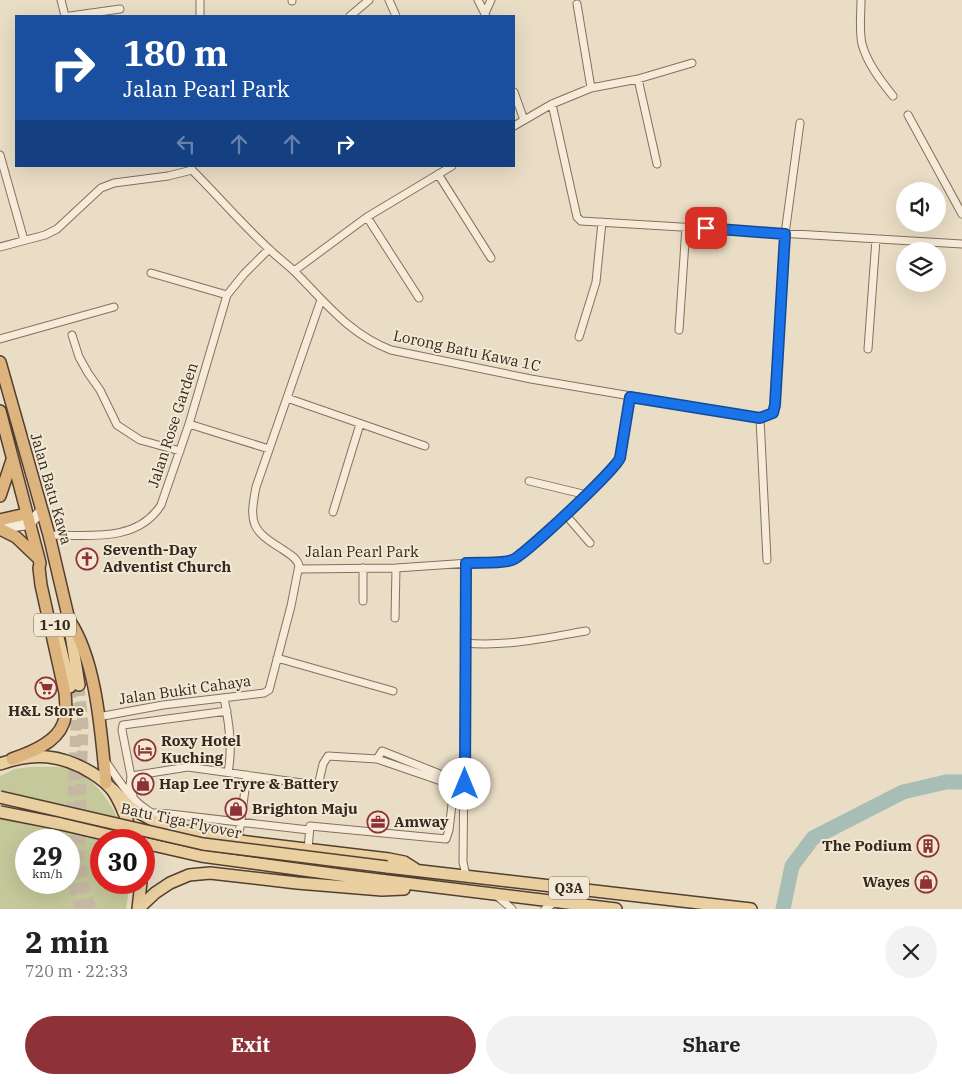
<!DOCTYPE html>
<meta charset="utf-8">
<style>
body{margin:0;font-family:"IBM Plex Serif",serif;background:#f2f2f2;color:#222;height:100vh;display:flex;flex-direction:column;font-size:19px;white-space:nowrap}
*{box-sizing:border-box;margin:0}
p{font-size:16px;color:#767676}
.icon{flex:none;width:28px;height:28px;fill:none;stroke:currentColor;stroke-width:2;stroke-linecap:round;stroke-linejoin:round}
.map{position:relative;height:909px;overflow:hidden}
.side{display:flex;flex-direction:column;background:#fff;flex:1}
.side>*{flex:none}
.top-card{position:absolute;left:15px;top:15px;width:500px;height:152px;border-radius:0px;box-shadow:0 5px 20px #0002;background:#1a4fa0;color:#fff;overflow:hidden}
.controls{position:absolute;left:896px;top:182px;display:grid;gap:10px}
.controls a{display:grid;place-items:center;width:50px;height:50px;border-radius:50%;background:#fff;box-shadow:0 5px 20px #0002;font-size:25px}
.speed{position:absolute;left:15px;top:829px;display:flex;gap:10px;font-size:25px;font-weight:700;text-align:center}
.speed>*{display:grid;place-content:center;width:65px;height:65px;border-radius:50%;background:#fff;box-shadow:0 5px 20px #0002;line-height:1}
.speed small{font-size:12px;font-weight:400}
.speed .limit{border:8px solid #d22;background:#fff;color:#111}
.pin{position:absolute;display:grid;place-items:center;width:42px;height:42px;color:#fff;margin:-21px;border-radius:10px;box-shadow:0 2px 8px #0006}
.me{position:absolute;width:55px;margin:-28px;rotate:0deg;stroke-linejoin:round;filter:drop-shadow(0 0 4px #0008)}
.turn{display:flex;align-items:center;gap:18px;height:105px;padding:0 25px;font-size:22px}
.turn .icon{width:65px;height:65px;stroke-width:2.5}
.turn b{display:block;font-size:35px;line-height:42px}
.lanes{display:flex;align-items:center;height:48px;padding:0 25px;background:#0003;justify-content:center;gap:25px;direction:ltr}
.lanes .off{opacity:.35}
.round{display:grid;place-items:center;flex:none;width:52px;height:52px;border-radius:26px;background:#f2f2f2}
.headline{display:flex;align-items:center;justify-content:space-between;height:85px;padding:0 25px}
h1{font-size:30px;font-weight:700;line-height:38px}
.cta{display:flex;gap:10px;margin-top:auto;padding:10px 25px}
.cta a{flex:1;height:58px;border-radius:30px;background:#8e3237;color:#fff;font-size:20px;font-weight:700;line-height:58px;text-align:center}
.cta a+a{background:#f2f2f2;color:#222}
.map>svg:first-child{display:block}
.green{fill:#c5c89a;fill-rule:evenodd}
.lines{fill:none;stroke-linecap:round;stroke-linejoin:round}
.river{stroke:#a7beb6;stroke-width:15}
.primary-tunnel{stroke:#c6b9a4;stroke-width:11;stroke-dasharray:11 5.5;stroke-linecap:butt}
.minor-casing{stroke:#84705d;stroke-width:9}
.secondary-casing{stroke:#665140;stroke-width:12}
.primary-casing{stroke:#523f31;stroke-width:14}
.trunk-casing{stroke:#523f31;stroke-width:14}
.minor{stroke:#f6ebd8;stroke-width:7}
.secondary{stroke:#f6ebd8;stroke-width:10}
.primary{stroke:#eacfa0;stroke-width:11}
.trunk{stroke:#deb47e;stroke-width:11}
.primary-bridge-casing{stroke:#523f31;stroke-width:14;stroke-linecap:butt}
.primary-bridge{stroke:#eacfa0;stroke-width:11}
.route-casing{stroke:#114b97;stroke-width:12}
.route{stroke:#1a73e8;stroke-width:9}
.labels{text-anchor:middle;stroke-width:4;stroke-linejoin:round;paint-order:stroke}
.shield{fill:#f2e8d4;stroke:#6e6255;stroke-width:1}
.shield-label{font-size:14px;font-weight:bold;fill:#35291f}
.street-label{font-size:15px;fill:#35291f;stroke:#f2e8d4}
.poi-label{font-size:15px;font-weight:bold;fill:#35291f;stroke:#f2e8d4;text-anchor:start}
</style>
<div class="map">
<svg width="962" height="909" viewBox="0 0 962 909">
<rect width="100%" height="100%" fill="#eaddc5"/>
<path class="green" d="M30 767C46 767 66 765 80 773 101 785 121 817 125 840H101V882L130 883 126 909H0V776L15 769ZM26 840H69V882H26Z"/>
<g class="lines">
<path class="river" d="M783 909 792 866 813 838 903 792 946 782H962"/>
<path class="primary-tunnel" d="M79 685 83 725 79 856 84 888 91 909
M70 687 76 726 70 857 75 890 81 909"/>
<g class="minor-casing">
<path id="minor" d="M61 0 65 16
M389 0 396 16
M478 0 486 16
M861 0C861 14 859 30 862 44 867 63 881 81 893 96
M292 1V0
M577 4 591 88
M485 13 491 0
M70 16 120 9
M200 16V0
M350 16 369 0
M638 79 657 164
M514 92 524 120
M552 104 577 217 581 221 962 244
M908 115 962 214
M514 126 552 104 591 88 638 79 692 63
M0 155 24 240
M192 170C218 196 242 224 269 249 277 257 287 264 295 272 325 302 349 334 391 350L531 379 760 418 773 413 775 405 785 234 800 123
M438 174 491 258
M367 217 419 298
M0 247 45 235 57 229 101 188 114 183 168 176 192 170 191 166
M294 271 367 217 452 166
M151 273 227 295
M679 330 686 227
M72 335 79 357 88 373 100 390 117 425 140 440 180 451
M579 337 596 282 602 222
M0 339 114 307
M868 349 876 239
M287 398 425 446
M760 418 767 560
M189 424 269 449
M529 481 587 495
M333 512 360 424
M565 514 590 543
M49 535C88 535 137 543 161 505L189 424 227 295 244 274 269 249
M466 563 463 862 465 871 468 877
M363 568V601
M300 569 396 568 513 560 587 495 618 462 621 458 630 397
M395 618 396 568
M465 643C505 647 546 638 586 631
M277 658 393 691
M224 698C229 722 233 748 228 772
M98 717 163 705 264 693 269 690 291 606 299 565C296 557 289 554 282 549 251 530 249 523 256 487L321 300
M377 759 382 751 465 784
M106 762C117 778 129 798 146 809 154 815 165 819 174 824
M131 776 188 767 309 784 318 786 323 764 328 756 377 759 441 781 451 790 453 796 449 830 446 839 310 826 308 849
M133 796 130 786 131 776 122 730 123 725 227 711
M155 813 170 814 309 830
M238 841 247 775
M496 895 512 909
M545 909 554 903"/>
</g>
<g class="secondary-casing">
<path id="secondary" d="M0 528 29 524 42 510"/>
</g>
<g class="primary-casing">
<path id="primary" d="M69 622 79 685
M55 625 70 687
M0 764C34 752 61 754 92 773 100 778 107 783 113 791 123 806 128 823 134 840
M112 789 132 809 156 822 174 829 240 841 389 859 404 862 415 869
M144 843 201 856 347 876 616 909
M387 867 751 909
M139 908 155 893 170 883 189 875 210 873 297 883 382 890 404 889
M138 909 141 882"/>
</g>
<g class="trunk-casing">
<path id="trunk" d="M0 362 49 535 69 620C97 661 101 734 106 783
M0 411 40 563 39 568 41 585 65 693C66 703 67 715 63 724 56 743 30 753 12 759
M0 496 12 460
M0 520 26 514
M0 529 16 537 38 558"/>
</g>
<use href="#minor" class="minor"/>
<use href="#secondary" class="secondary"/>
<use href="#primary" class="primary"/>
<use href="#trunk" class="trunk"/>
<g class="primary-bridge-casing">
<path id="primary-bridge" d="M0 797 203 844 387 867
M0 812 61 824 129 840"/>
</g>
<use href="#primary-bridge" class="primary-bridge"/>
</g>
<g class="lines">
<g class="route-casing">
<path id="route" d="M465 784 466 563C478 562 502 564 512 560 523 557 615 470 620 458L630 397 760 418 773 413 775 405 785 234 706 228"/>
</g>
<use href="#route" class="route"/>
</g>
<defs>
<g id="church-ring" transform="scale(1.125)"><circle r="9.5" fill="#f2e8d4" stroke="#8e3237" stroke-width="1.5"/><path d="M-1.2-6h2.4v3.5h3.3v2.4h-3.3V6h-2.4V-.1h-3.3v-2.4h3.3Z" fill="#8e3237"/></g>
<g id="supermarket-ring" transform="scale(1.125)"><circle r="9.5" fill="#f2e8d4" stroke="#8e3237" stroke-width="1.5"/><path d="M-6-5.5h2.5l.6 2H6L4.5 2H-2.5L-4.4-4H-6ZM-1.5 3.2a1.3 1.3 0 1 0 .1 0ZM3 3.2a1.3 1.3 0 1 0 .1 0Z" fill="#8e3237"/></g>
<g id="hotel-ring" transform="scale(1.125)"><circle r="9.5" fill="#f2e8d4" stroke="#8e3237" stroke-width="1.5"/><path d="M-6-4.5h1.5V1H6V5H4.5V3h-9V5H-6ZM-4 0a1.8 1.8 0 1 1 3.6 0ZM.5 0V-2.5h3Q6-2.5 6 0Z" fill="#8e3237"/></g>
<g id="shop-ring" transform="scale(1.125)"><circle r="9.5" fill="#f2e8d4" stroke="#8e3237" stroke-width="1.5"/><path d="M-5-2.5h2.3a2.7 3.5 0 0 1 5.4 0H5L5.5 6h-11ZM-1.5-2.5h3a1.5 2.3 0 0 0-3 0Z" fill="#8e3237"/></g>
<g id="office-ring" transform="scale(1.125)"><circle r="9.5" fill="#f2e8d4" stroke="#8e3237" stroke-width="1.5"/><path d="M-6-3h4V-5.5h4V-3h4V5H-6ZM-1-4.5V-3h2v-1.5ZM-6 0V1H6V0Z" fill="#8e3237"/></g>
<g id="building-ring" transform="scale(1.125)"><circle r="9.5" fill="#f2e8d4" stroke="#8e3237" stroke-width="1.5"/><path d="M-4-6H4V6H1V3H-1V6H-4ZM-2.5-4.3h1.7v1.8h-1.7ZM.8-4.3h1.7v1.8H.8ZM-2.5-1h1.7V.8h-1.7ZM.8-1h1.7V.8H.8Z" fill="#8e3237"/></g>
</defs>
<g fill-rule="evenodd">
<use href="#church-ring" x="87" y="559"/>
<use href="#supermarket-ring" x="46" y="688"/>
<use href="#hotel-ring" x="145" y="750"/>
<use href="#shop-ring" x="143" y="784"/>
<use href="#shop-ring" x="236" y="809"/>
<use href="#office-ring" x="378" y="822"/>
<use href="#building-ring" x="928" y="846"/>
<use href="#shop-ring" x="926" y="882"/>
</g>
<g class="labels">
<g class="shield">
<rect x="34" y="613.5" width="42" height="23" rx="4"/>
<rect x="549" y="876.5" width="40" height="23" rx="4"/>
</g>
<g class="shield-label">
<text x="55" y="630">1-10</text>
<text x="569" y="893">Q3A</text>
</g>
<g class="street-label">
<text transform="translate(467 351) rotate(12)" y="5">Lorong Batu Kawa 1C</text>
<text transform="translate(173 425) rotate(-72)" y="5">Jalan Rose Garden</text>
<text transform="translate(51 489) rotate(74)" y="5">Jalan Batu Kawa</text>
<text x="362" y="557">Jalan Pearl Park</text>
<text transform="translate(185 690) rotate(-8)" y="5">Jalan Bukit Cahaya</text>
<text transform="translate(181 821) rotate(12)" y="5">Batu Tiga Flyover</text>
</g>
<g class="poi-label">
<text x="103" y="555">Seventh-Day<tspan x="103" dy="17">Adventist Church</tspan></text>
<text x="46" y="716" text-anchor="middle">H&amp;L Store</text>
<text x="161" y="746">Roxy Hotel<tspan x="161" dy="17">Kuching</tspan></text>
<text x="159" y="789">Hap Lee Tryre &amp; Battery</text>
<text x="252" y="814">Brighton Maju</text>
<text x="394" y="827">Amway</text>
<text x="912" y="851" text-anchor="end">The Podium</text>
<text x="910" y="887" text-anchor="end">Wayes</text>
</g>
</g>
</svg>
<div class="controls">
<a><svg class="icon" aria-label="sound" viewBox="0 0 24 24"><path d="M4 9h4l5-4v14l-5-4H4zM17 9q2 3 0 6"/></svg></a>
<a><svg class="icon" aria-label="layers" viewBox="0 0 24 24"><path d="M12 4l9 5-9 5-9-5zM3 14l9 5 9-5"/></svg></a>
</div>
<div class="speed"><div>29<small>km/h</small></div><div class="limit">30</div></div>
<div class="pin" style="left:706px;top:228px;background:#d93025"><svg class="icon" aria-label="arrive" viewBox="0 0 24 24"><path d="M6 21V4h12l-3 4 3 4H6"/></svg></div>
<svg class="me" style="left:465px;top:784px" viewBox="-20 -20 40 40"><circle r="19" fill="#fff"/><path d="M0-13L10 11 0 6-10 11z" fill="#1a73e8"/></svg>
<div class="top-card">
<div class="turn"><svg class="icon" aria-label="right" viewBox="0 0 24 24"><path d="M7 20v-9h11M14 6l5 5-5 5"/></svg><div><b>180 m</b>Jalan Pearl Park</div></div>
<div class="lanes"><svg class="icon off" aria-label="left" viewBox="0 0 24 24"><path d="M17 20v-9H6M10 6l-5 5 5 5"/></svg><svg class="icon off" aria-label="ahead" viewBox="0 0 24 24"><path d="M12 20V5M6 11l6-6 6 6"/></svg><svg class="icon off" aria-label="ahead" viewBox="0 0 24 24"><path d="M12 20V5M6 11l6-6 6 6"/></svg><svg class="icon" aria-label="right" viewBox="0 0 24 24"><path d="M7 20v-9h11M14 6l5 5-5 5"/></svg></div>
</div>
</div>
<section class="side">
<div class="headline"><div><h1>2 min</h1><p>720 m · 22:33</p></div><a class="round"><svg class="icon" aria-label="close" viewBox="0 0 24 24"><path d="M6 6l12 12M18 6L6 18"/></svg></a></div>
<div class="cta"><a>Exit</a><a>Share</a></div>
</section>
